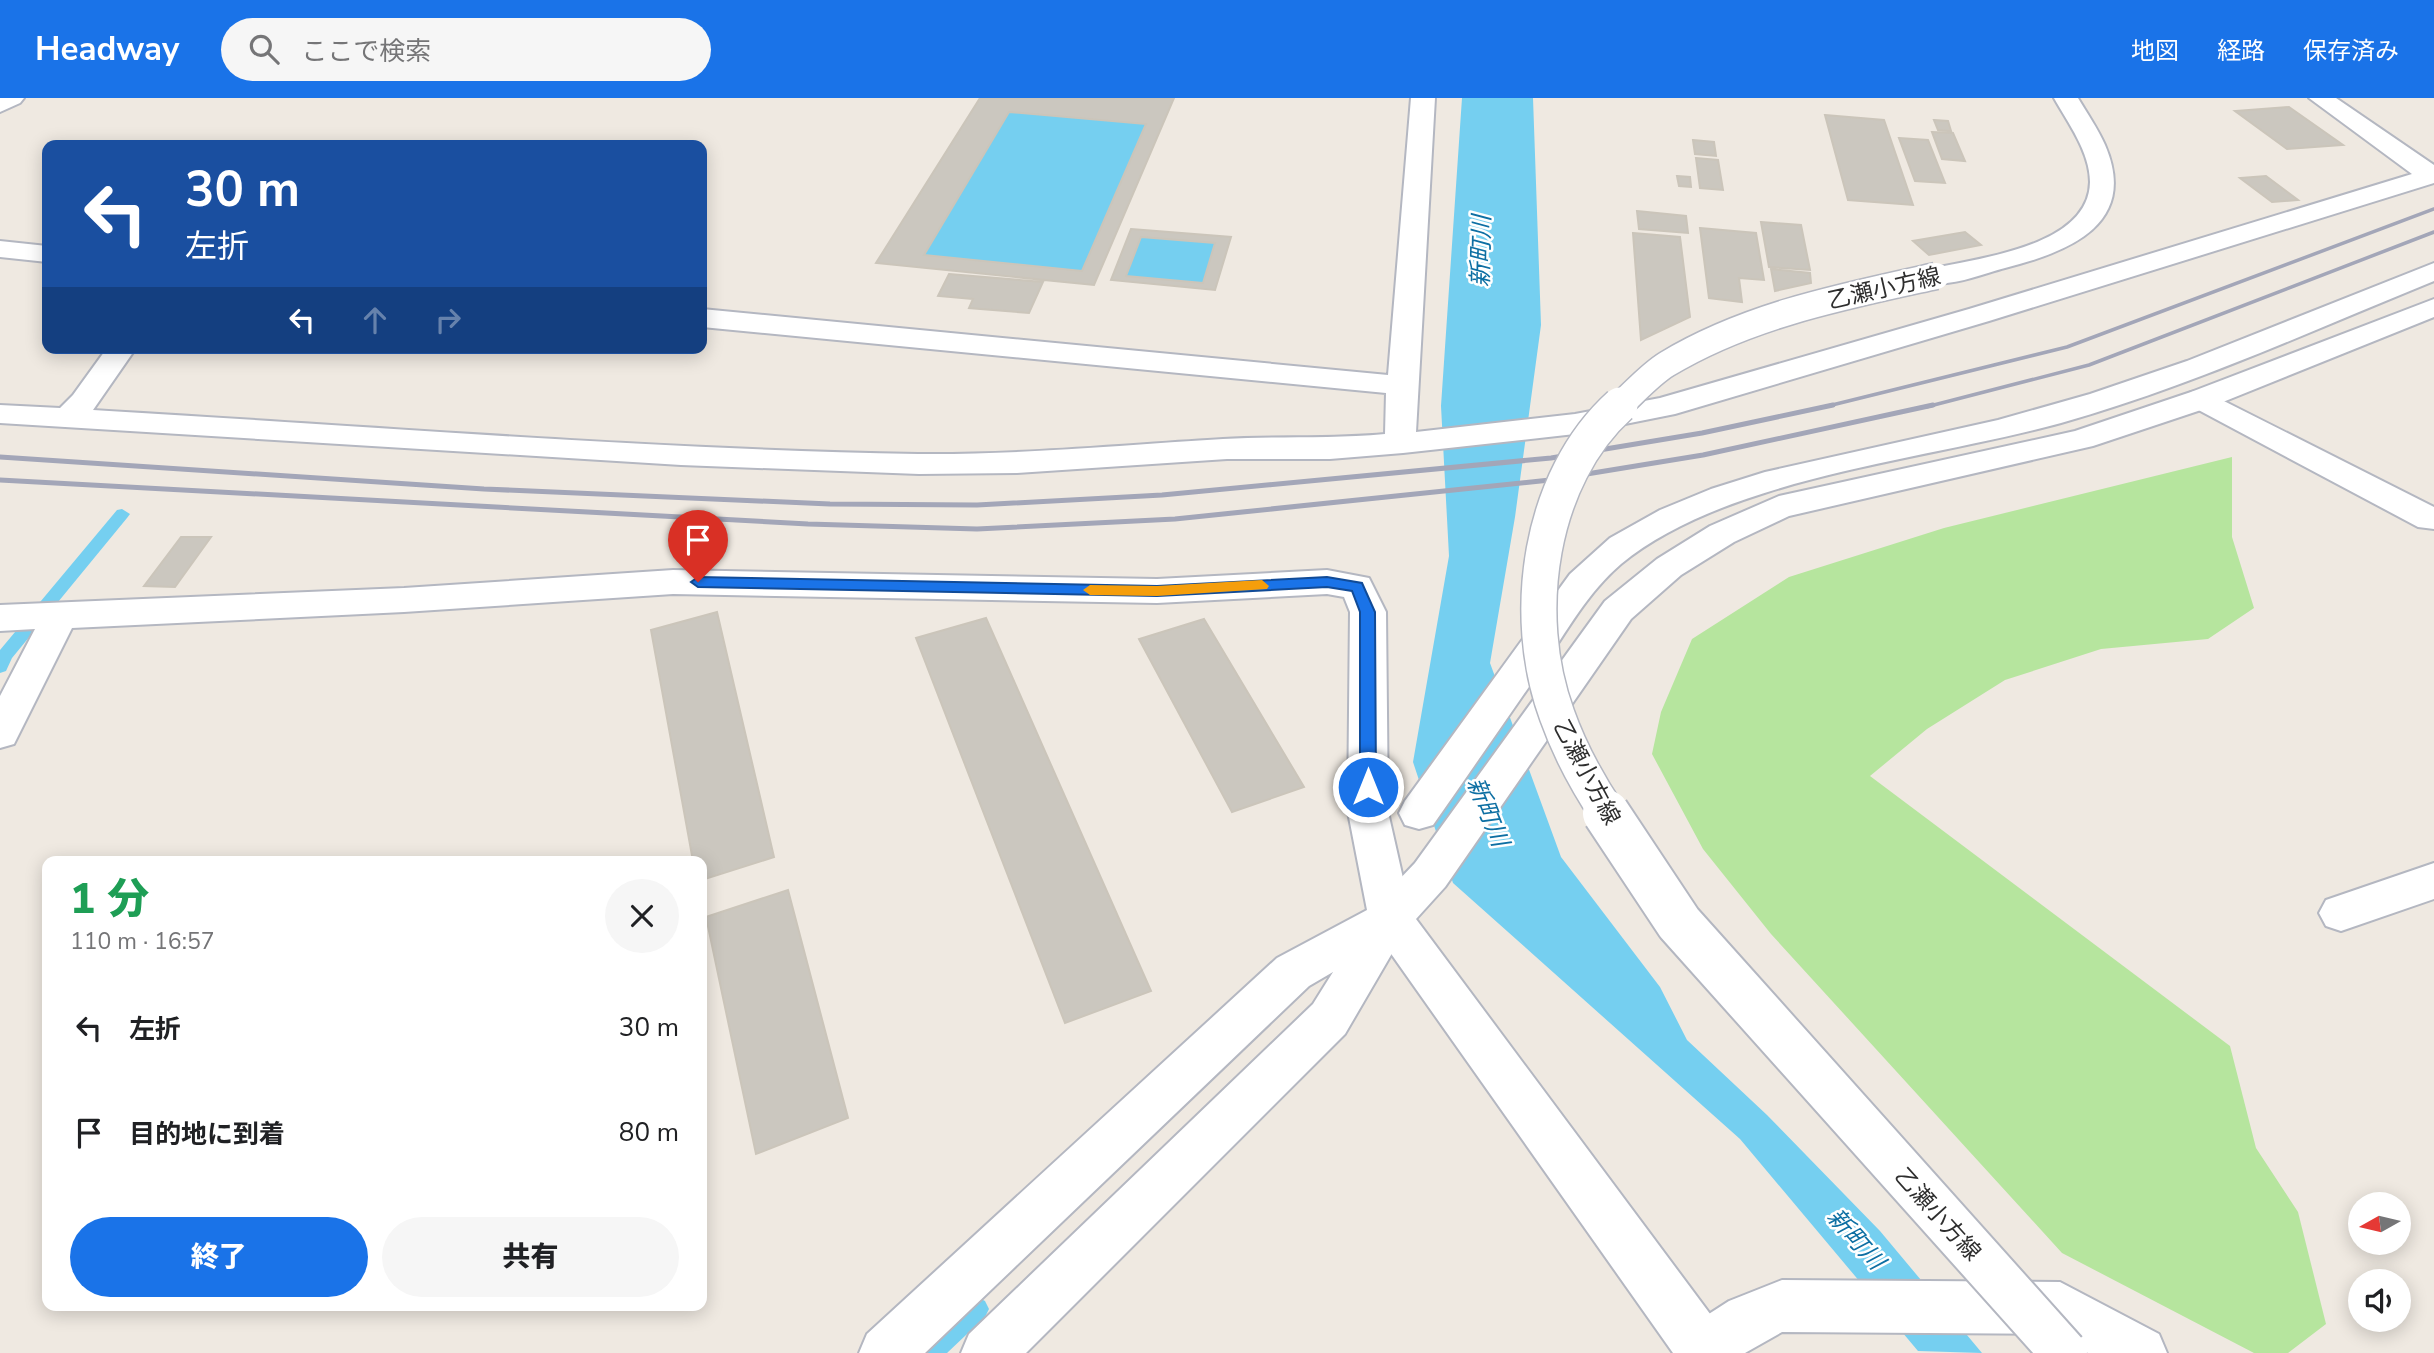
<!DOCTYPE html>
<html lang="ja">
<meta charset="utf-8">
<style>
body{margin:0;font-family:"Nunito Sans","Noto Sans JP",sans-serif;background:#f6f6f6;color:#202124;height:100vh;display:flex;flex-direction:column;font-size:26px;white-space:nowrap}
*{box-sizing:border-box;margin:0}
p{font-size:23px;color:#757577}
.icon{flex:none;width:38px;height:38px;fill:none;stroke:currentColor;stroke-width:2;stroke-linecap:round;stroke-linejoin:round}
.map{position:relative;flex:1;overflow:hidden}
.details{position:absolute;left:42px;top:758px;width:665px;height:455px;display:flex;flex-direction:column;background:#fff;border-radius:14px;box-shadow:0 4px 18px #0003}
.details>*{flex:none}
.guide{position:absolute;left:42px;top:42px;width:665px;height:214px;border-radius:14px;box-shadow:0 4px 18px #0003;background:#1a4fa0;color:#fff;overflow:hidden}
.needle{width:46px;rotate:262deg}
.tools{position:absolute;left:2348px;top:1094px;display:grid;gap:14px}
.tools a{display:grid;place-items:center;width:63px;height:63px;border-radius:50%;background:#fff;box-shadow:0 4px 18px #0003;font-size:35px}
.pin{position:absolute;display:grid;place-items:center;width:60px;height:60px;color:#fff;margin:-72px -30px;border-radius:50% 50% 50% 0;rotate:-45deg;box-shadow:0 0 7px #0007}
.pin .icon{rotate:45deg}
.me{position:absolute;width:77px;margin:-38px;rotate:0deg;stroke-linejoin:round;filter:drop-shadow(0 0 5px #0008)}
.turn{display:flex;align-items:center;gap:24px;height:147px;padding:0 28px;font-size:32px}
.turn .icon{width:91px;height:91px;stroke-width:2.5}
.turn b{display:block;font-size:49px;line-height:60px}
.lanes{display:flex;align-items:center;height:66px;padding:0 28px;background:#0003;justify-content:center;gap:35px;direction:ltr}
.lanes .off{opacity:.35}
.round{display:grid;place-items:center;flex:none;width:74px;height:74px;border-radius:37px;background:#f6f6f6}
.headline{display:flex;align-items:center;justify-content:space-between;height:119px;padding:0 28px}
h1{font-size:42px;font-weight:800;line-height:52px;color:#1e9e55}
.cta{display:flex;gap:14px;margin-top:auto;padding:14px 28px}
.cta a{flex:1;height:80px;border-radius:42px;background:#1a73e8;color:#fff;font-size:28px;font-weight:800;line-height:80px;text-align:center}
.cta a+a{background:#f6f6f6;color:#202124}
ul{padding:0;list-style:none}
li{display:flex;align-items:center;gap:21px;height:105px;padding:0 28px}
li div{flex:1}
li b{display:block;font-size:26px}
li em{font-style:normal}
header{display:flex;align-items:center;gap:42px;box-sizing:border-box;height:98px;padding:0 35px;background:#1a73e8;color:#fff}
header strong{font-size:33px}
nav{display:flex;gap:38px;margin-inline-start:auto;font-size:24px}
.search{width:490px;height:63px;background:#f6f6f6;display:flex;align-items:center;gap:18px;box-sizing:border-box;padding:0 24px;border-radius:38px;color:#757577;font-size:26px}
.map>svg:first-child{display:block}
.green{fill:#b6e59e}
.water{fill:#75cff0}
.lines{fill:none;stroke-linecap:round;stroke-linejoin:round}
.stream{fill:#75cff0;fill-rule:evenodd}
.building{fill:#cbc7bf;stroke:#cbc5ba;stroke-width:2;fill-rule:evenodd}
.pedestrian-casing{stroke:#b4b7c1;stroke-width:4}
.minor-casing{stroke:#b4b7c1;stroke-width:4}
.tertiary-casing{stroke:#b4b7c1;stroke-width:4}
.secondary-casing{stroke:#b4b7c1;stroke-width:4}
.pedestrian{fill:#fff;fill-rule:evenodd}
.minor{fill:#fff;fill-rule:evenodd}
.tertiary{fill:#fff;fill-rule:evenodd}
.secondary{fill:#fff;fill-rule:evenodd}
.rail-far1{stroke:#a3a6b8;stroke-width:3.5}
.rail{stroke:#a3a6b8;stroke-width:5}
.secondary-bridge-far2-casing{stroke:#b4b7c1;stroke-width:29;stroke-linecap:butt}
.secondary-bridge-far1-casing{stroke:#b4b7c1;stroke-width:38;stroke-linecap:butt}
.secondary-bridge-casing{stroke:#b4b7c1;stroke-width:50;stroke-linecap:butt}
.secondary-bridge-far2{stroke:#fff;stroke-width:26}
.secondary-bridge-far1{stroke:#fff;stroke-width:35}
.secondary-bridge{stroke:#fff;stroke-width:46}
.route{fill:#1a73e8;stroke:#114b97;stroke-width:2}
.slow{fill:#f59e0b}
.labels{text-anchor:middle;stroke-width:5;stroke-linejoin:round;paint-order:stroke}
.street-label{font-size:23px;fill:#2e2e2e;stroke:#fff}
.water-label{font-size:24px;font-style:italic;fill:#0d6fa3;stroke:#fff}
</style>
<header>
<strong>Headway</strong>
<div class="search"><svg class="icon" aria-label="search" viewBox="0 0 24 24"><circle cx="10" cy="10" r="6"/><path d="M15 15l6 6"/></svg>ここで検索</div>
<nav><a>地図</a><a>経路</a><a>保存済み</a></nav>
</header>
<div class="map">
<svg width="2434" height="1255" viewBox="0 0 2434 1255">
<rect width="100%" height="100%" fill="#efe9e1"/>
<path class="green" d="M2232 359V439L2254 510 2208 541 2101 551 2005 582 1927 631 1870 678 2230 948 2256 1050 2298 1114 2326 1226 2288 1255H2254L2062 1155 1771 836 1703 751 1652 656 1661 614 1692 541 1789 479 1944 430Z"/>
<path class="water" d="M1462 0H1533L1541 227 1515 419 1490 565 1561 759 1660 889 1687 942 1767 1017 1880 1133 1982 1255 1918 1253 1740 1041 1453 785 1413 664 1449 458 1441 308Z
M1009 14 1146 26 1082 173 924 157Z
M1141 139 1215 145 1203 185 1126 178Z"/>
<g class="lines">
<path class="stream" d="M122 411 130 416 127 420 12 560 6 573 0 575V552L117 412Z
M977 1199 985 1203 989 1211 985 1219 947 1255H917L920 1246 969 1203Z"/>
</g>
<path class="building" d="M980 0H1174L1094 187 876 165ZM1009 14 1146 26 1082 173 924 157Z
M2289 9 2343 47 2287 51 2235 13Z
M1825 17 1884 22 1913 107 1848 102Z
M1934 22 1948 23 1951 33 1938 32Z
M1932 34 1953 35 1965 63 1942 61Z
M1899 40 1928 42 1945 85 1915 83Z
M1693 42 1714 44 1716 58 1695 56Z
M1696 60 1718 62 1723 92 1700 90Z
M1677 78 1690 79 1691 89 1679 88Z
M2266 78 2298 102 2272 104 2240 80Z
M1637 113 1686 118 1688 135 1639 131Z
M1761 124 1801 127 1810 172 1769 169Z
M1700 130 1756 135 1764 182 1739 180 1742 204 1709 200Z
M1131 131 1231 139 1215 192 1111 182ZM1141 139 1215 145 1203 185 1126 178Z
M1965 134 1981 147 1929 157 1913 143Z
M1633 135 1680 139 1690 219 1641 242Z
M1771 171 1810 175 1811 185 1775 193Z
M949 176 1043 184 1029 215 969 210 973 201 938 198Z
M181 439H211L175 489 144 488Z
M717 514 774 759 702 782V763H693L651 532Z
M986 520 1151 893 1065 925 916 540Z
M1204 521 1304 689 1232 714 1139 541Z
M788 792 848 1020 756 1056 706 819Z"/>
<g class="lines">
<g class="pedestrian-casing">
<path id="pedestrian" d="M2434 165V183C2311 233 2189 289 2061 325 1929 362 1728 378 1621 466 1588 494 1566 534 1542 570 1506 622 1470 674 1433 727L1419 731 1405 727 1399 715 1405 703 1570 476 1610 440 1660 412 1711 391 1765 374 1998 322 2090 296 2187 263Z"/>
</g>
<g class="minor-casing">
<path id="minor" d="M0 0H24L20 5 0 14Z
M1411 0H1435L1416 334 1575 316 1660 300 1969 211 2412 76 2309 0H2336L2434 67V85L1989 223 1675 316 1575 336 1403 355 1330 361H1227L1017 375 919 376 681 367 0 325V307L60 310 73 297 107 250H136L93 312C368 328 643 351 918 356 1020 357 1121 347 1223 341 1277 338 1331 341 1385 336L1386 295 702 229V211L1388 277Z
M0 143 47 148V164L0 159Z
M2202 292 2434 409V431L2418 429 2191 308 2187 301 2191 294Z
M673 472 1157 481 1327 472 1369 480 1386 514 1388 714 1412 820 1405 833 1345 936 1026 1255H961L969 1236 1313 906 1333 874 1309 888 925 1255H859L867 1236 1277 860 1367 812 1348 714 1350 514 1344 499 1327 496 1157 505 673 496 404 514 72 530 14 646 0 650V598L35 531 0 533V507L404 490Z
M2434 765V801L2341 833 2326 828 2319 815 2326 802Z
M1782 1182 2060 1184 2159 1236 2167 1255H2088L2055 1236 1782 1234 1745 1255H1678L1676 1251 1684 1232 1729 1203Z"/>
</g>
<g class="tertiary-casing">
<path id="tertiary" d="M2434 201V219L2213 308 2093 348 1789 418 1734 444 1681 477 1631 521 1445 789 1416 821 1725 1236 1733 1255H1673L1375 833 1368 820 1375 807 1415 765 1605 503 1657 461 1710 428 1779 398 2075 333 2191 294Z"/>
</g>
<g class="secondary-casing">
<path id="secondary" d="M2054 0H2078C2087 15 2098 31 2105 47 2139 126 2069 154 2005 170 1982 176 1950 190 1926 184L1922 178 1926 172C1975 160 2089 150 2090 84 2090 54 2068 25 2054 0Z"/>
</g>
<use href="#pedestrian" class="pedestrian"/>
<use href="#minor" class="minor"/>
<use href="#tertiary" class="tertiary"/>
<use href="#secondary" class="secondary"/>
<path class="rail-far1" d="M1824 309 2067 249 2434 111
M1926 309 2089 267 2434 134"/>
<path class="rail" d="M0 359 484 391 830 406 977 407 1162 397 1551 360 1702 335 1833 307
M0 382 808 426 977 431 1175 421 1550 382 1703 357 1933 307"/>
<g class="secondary-bridge-far2-casing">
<path id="secondary-bridge-far2" d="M1618 309C1634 295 1649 277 1667 266 1748 217 1845 198 1936 178"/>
</g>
<g class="secondary-bridge-far1-casing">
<path id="secondary-bridge-far1" d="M1608 716C1588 686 1569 651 1557 617 1520 517 1539 380 1620 307"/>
</g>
<g class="secondary-bridge-casing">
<path id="secondary-bridge" d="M1606 715 1679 825 2064 1255"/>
</g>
<use href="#secondary-bridge-far2" class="secondary-bridge-far2"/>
<use href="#secondary-bridge-far1" class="secondary-bridge-far1"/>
<use href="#secondary-bridge" class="secondary-bridge"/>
</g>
<path class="route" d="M698 479 1157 488 1327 479 1362 485 1375 514 1376 689 1368 695 1360 689V514L1352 493 1327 489 1157 498 698 489 691 484Z"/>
<path class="slow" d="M1262 482 1269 488 1267 491 1157 498 1090 497 1083 492 1090 487 1157 488Z"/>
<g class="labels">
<g class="street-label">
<text transform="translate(1884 190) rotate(-13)" y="8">乙瀬小方線</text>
<text transform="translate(1587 674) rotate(62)" y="8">乙瀬小方線</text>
<text transform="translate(1938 1116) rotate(48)" y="8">乙瀬小方線</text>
</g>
<g class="water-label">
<text transform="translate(1481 153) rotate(-89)" y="8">新町川</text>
<text transform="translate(1488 714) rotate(68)" y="8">新町川</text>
<text transform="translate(1856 1141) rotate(48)" y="8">新町川</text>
</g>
</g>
</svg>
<div class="tools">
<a><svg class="needle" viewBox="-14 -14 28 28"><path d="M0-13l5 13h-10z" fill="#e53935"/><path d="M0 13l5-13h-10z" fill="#757577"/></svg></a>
<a><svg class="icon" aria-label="sound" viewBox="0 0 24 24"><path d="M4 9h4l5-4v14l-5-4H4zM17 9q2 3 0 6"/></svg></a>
</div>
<div class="pin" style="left:698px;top:484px;background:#d93025"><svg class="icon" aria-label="arrive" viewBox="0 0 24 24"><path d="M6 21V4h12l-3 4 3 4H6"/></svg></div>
<svg class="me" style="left:1368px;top:689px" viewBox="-20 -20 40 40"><circle r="17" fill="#1a73e8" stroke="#fff" stroke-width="3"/><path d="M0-11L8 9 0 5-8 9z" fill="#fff"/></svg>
<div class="guide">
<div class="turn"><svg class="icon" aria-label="left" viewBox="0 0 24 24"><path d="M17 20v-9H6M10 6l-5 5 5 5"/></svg><div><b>30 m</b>左折</div></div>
<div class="lanes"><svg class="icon" aria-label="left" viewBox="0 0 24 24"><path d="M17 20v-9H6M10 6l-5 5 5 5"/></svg><svg class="icon off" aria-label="ahead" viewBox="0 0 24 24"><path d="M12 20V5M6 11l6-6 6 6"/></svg><svg class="icon off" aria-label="right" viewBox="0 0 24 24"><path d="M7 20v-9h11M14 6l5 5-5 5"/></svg></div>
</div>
<section class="details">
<div class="headline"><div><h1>1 分</h1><p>110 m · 16:57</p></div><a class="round"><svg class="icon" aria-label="close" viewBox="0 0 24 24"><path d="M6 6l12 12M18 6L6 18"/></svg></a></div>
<ul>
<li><svg class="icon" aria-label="left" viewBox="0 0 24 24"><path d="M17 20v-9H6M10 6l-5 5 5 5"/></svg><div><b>左折</b></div><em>30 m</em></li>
<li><svg class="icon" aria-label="arrive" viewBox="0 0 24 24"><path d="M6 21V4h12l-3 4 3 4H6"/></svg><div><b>目的地に到着</b></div><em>80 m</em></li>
</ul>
<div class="cta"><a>終了</a><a>共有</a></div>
</section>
</div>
